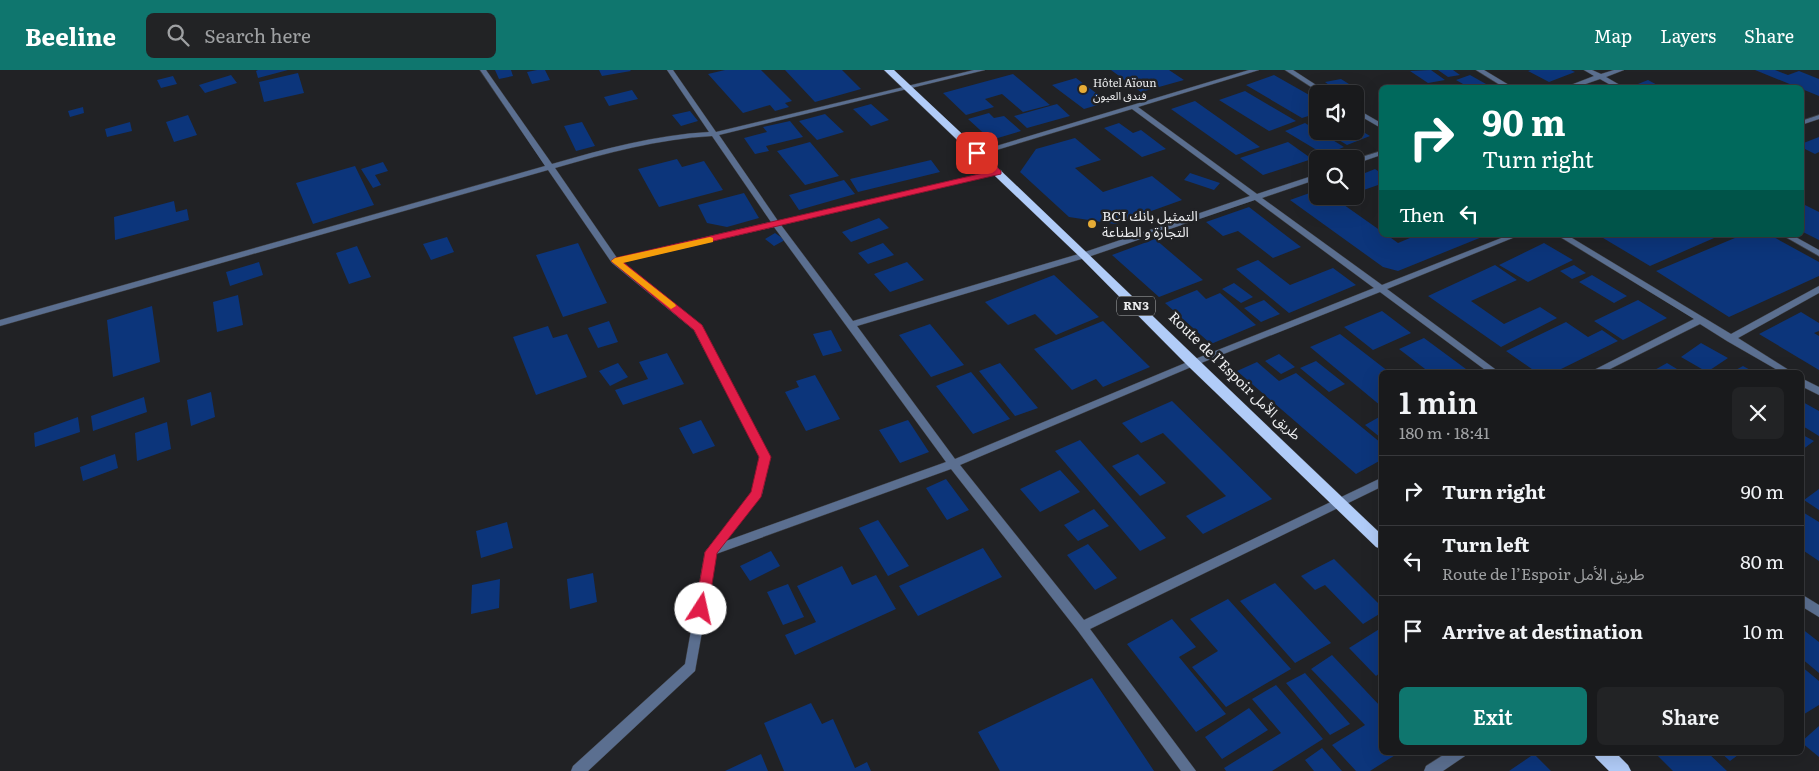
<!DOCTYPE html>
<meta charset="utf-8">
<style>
body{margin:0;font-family:Literata,"Noto Sans Arabic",serif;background:#222325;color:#f1f3f6;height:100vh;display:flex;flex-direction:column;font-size:19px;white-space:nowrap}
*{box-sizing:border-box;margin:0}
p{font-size:16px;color:#9fa1a3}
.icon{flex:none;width:28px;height:28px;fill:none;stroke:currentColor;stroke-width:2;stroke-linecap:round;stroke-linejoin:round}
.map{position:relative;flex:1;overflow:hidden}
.details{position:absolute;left:1379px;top:300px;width:425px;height:385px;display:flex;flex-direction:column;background:#191a1c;border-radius:8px;box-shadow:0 5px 20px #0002,0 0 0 1px #37383b}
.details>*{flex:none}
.hud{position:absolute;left:1379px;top:15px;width:425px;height:152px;border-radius:8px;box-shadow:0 5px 20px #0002,0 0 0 1px #37383b;background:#00695c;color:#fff;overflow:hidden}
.tools{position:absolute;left:1309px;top:15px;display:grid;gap:10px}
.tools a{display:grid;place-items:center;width:55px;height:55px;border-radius:8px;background:#191a1c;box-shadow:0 5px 20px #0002,0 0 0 1px #37383b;font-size:25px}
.pin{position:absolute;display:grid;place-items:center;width:42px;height:42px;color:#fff;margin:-21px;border-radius:10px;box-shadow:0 2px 8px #0006}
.me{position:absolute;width:55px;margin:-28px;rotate:10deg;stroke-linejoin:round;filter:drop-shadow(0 0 4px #0008)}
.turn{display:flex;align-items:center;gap:18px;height:105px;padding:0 20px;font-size:22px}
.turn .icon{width:65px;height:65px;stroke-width:2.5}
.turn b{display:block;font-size:35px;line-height:42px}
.then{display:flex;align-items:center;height:48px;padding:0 20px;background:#0003;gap:10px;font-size:19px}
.round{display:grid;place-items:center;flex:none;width:52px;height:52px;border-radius:8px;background:#222325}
.headline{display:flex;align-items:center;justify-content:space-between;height:85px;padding:0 20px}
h1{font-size:30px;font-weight:600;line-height:38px}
.primary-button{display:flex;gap:10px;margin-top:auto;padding:10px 20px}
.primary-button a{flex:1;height:58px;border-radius:8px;background:#0f766e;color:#fff;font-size:20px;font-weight:600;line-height:58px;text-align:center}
.primary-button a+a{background:#222325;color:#f1f3f6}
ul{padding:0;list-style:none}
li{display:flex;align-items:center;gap:15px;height:70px;padding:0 20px;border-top:1px solid #37383b}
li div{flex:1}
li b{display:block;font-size:19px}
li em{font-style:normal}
header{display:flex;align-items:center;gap:30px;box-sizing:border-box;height:70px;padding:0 25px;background:#0f766e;color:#fff}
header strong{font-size:24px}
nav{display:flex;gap:28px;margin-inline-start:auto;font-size:18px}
.search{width:350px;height:45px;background:#222325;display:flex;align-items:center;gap:12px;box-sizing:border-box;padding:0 18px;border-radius:8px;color:#9fa1a3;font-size:19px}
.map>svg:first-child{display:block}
.building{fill:#0c357b}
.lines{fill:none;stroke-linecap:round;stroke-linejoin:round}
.minor-casing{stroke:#3d3e41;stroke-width:1}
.trunk-casing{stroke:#3d3e41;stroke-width:1}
.minor{fill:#5b6f90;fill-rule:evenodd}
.trunk{fill:#b1ccf8;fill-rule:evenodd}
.route{fill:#e11d48;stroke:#92132f}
.slow{fill:#f59e0b}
.poi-dot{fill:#e6ac36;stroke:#212225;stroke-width:2}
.labels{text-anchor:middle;stroke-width:5;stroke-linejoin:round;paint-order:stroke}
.far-poi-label{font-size:11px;fill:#ecedef;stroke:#212225;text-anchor:start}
.shield{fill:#212225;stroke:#afb0b2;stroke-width:1}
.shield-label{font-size:12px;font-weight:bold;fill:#ecedef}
.poi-label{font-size:14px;fill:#ecedef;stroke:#212225;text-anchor:start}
.street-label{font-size:14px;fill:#ecedef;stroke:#212225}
</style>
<header>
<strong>Beeline</strong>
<div class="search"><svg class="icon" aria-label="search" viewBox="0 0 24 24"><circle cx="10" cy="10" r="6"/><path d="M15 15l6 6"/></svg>Search here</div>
<nav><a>Map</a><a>Layers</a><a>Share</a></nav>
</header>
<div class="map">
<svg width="1819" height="701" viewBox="0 0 1819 701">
<rect width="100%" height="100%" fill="#212225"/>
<path class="building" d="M288 0 258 8 256 1 258 0Z
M495 0H511L513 6 499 9Z
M537 0H545L550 10 532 14 527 2Z
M599 0H630L631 1 602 6Z
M725 0H761L792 31 785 33 789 37 775 41 770 35 743 43 708 4Z
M785 0H842L861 19 815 32Z
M1111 0H1169L1184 10 1141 22Z
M1431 0 1445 10 1428 13 1410 1Z
M1438 0H1453L1460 5 1448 7Z
M1531 0H1571L1575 2 1549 12 1528 1Z
M1755 0H1775L1788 5 1799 1 1819 9V26Z
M298 3 304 23 264 32 259 12Z
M1013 4 1050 35 1023 42 1002 24 985 29 994 37 966 45 943 23Z
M231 5 237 13 205 23 199 15Z
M1274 5 1318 30V43L1302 48 1246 15Z
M1470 5 1486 14 1470 18 1456 10Z
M173 6 177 14 161 18 157 10Z
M1076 8 1108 32 1084 39 1052 15Z
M1341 9 1349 14 1339 16 1348 23 1341 24 1325 12Z
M1648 10 1663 18 1633 16Z
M632 20 638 29 609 36 604 27Z
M1245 21 1296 51 1269 61 1219 30Z
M1195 31 1260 77 1236 85 1171 39Z
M871 34 889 50 871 56 853 39Z
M1057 34 1070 46 1027 58 1014 46Z
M83 37 84 43 70 47 68 41Z
M690 41 698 51 681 56 672 45Z
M989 43 994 48 1004 46 1021 61 991 70 968 49Z
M825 44 844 62 817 70 799 51Z
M188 45 197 65 174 72 166 52Z
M790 51 803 67 766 76 769 81 755 84 744 68 767 62 763 57Z
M130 52 132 61 107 67 105 59Z
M582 52 595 76 576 81 564 56Z
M1119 53 1133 63 1141 60 1166 79 1142 87 1104 58Z
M1305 53 1344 77 1325 85 1285 61Z
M1355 57 1370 66 1347 75 1324 61H1355Z
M1819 67V82L1815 84 1801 77V74Z
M1075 68 1101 90 1075 98 1103 122 1152 106 1182 130 1115 154 1069 147 1020 102 1036 79Z
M810 72 839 106 805 115 777 81Z
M1288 72 1312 89 1263 105 1240 88Z
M677 89 682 97 704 91 723 120 659 137 638 99Z
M931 90 940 102 858 122 850 109Z
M383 92 388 101 375 105 381 115 373 118 361 99Z
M355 96 374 135 313 154 296 113Z
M1375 99 1381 103V114L1355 123V107Z
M1190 103 1220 113 1214 120 1184 110Z
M844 110 855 124 799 140 789 125Z
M1318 120V126H1346L1337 130 1381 161V165H1387L1398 173 1417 165 1482 167 1398 201 1383 197 1290 130Z
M744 123 759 148 727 157 707 153 698 135Z
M174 131 176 142 187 139 189 150 115 170 114 147Z
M1801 133 1819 142V170L1801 161Z
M1249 137 1301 177 1273 188 1238 161 1223 166 1206 152Z
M879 148 889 158 851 172 842 162Z
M775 163 785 170 774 176 765 169Z
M1598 165H1721L1650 196Z
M1742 165H1770L1819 192V206L1729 247 1656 201Z
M447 167 454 182 431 190 423 174Z
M1155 169 1203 210 1159 227 1112 185Z
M578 173 607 233 563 247 536 185Z
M883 173 894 185 868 194 858 183Z
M1544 173 1573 190 1528 212 1499 195Z
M357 176 371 207 349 214 336 183Z
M1258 190 1290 215 1333 198 1356 215 1289 243 1236 199Z
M259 192 263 205 230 216 226 202Z
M907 192 924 210 890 222 874 204Z
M1495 195 1517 210 1471 231 1504 254 1540 237 1557 248 1501 277 1428 226Z
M1574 195 1586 203 1572 209 1560 201Z
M1054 205 1099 247 1056 265 1035 244 1008 255 985 232Z
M1592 205 1627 226 1614 233 1579 212Z
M1234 213 1253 227 1241 233 1222 219Z
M1197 220 1206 229 1220 223 1256 255 1211 274 1165 233Z
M238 225 243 255 217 262 213 232Z
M1264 230 1280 244 1261 252 1244 238Z
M1638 230 1667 248 1623 270 1594 251Z
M152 236 160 292 113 307 107 250Z
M1382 241 1411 263 1373 280 1344 257Z
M1801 242 1819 253V261L1814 263 1819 266V300L1759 264Z
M609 251 618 272 598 278 588 258Z
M1103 251 1150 297 1103 317 1096 309 1072 320 1034 279Z
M1566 252 1588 267 1602 260 1618 271 1555 302H1536L1506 281Z
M930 254 964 295 931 307 899 265Z
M548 256 553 268 567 264 587 307 536 325 513 267Z
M831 260 842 281 823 286 813 264Z
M1340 264 1389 302H1381V336L1310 277Z
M1424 268 1470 302H1429L1399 279Z
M1701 273 1728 288 1707 302 1681 287Z
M667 283 684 314 623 335 615 320 648 309 639 292Z
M1279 284 1295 297 1281 304 1265 291Z
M1316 291 1345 314 1329 322 1300 298Z
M1257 292 1279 311 1296 303 1381 373V390L1356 404 1237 301Z
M618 293 628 307 610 316 599 301Z
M1000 293 1038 338 1015 346 979 301Z
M1667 293 1682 302H1651Z
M1743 296 1754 302H1732Z
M971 302 1010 349 973 364 936 316Z
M815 305 840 349 806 361 785 322 799 317 796 311Z
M211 322 215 347 191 356 187 330Z
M144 327 147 342 93 361 91 346Z
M1172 331 1272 429 1203 464 1186 446 1226 426 1163 363 1141 373 1122 353Z
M1801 331 1819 341V366L1801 355Z
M1381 346V368L1365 355Z
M78 347 80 362 35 377 34 363Z
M701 350 715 376 693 384 679 358Z
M908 350 929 382 900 393 879 360Z
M167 352 171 379 137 391 135 363Z
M1801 364 1814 371 1802 380H1801Z
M1080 370 1166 468 1140 481 1055 381Z
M115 384 118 398 83 411 80 397Z
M1138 384 1166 413 1140 426 1112 396Z
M1060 400 1080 422 1040 442 1020 419Z
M946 409 969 440 947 450 926 418Z
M1819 419V440L1804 430Z
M1094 439 1109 456 1078 471 1064 455Z
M1801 441 1819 452V491L1801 479Z
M878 450 909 496 888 506 859 458Z
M507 452 513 478 481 488 476 461Z
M1088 474 1117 508 1095 520 1067 485Z
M983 478 1002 507 918 546 899 516Z
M771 481 780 496 750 511 740 496Z
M1334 489 1381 536V543L1363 554 1325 515 1315 520 1301 506Z
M842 496 852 515 876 505 896 539 795 585 785 565 816 552 797 516Z
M593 503 597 532 570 539 567 509Z
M500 509 499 538 471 544 472 515Z
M1275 513 1331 573 1295 593 1240 531Z
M788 514 804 547 783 555 767 522Z
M1228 529 1291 599 1226 637 1192 597 1218 581 1190 549Z
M1172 549 1196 577 1179 587 1226 644 1196 662 1127 574Z
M1381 558V602L1376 606 1349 578Z
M1801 558 1819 572V603L1801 588Z
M1332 585 1381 637V682H1400L1370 701H1356L1332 675 1365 655 1311 599Z
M1801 596 1819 611V635L1801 646Z
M1305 603 1350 654 1330 665 1286 613Z
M1092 608 1154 701H1000L978 662Z
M1276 615 1323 669 1272 701H1226L1224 698 1281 663 1252 629Z
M811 633 822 654 833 649 855 698 867 692 871 701H784L764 653Z
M1249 638 1268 660 1222 689 1205 667Z
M1819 656V687L1801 672Z
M1322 678 1342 701H1314L1305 690Z
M1654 682H1707L1727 701H1673Z
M1720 682H1742L1730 691Z
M761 684 768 701H725Z
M1534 684 1551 701H1509Z"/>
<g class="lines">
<g class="minor-casing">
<path id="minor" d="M480 0H486L552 94C604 79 655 65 709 62L667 0H673L716 62 974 0H985L719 65 778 151 998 100H1001L1002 102 998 104 781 155 853 251 1082 183 1250 126 1132 39 980 85H977L973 83 1249 0H1259L1138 37 1257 124 1318 104V109L1262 128 1382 215 1509 165H1520L1387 219 1499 302H1488L1380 222 1196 295 960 395 1084 550 1381 408V417L1090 559 1196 701H1181L1078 561 951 399 716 484 695 601 588 701H571L573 696 685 594 705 482 752 423 760 387 694 260 612 193 548 100 0 256V250L545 96ZM712 66 771 152 617 188 555 98C607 83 658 69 712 66ZM1255 130 1374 218 1190 291 955 389 857 256 1088 187ZM774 157 946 392 726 471 762 424 770 387 701 256 622 192Z
M1285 0H1293L1330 24H1322Z
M1476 0H1484L1514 18H1505Z
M1584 0H1592L1601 4 1614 0H1624L1606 7 1625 18H1616L1600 9 1574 18H1563L1594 6Z
M1355 38 1381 53V58L1355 43Z
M1819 45V49L1801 55V51Z
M1381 81V85L1355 94V89Z
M1557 165H1567L1731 264 1819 216V223L1738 268 1792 302H1781L1727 271 1700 254 1604 302H1593L1594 300 1694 249Z
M1782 165H1792L1819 180V186Z
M1801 308 1819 317V325L1801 316Z
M1801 524 1819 535V547L1801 536Z
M1448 682H1466L1465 686 1443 701H1424L1426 696Z"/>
</g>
<g class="trunk-casing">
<path id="trunk" d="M884 0H894C1058 153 1218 310 1381 464V479L1376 477 1188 296 1081 188Z
M1593 682H1615L1628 695 1631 701H1609L1596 688Z"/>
</g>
<use href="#minor" class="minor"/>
<use href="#trunk" class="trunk"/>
</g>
<path class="route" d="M974 81H980L1001 101V104L623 192 702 255 771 387 761 427 717 483 708 539 706 543H697L695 539 705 482 751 422 759 387 694 260 611 191 615 188 992 101 974 85Z"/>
<path class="slow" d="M710 167 713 168V172L623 193 675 234 676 236 671 239 611 191 615 188Z"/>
<g class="poi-dot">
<circle cx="1083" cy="19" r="5"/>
<circle cx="1092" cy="154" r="5"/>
</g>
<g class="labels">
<g class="far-poi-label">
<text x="1093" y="17">Hôtel Aïoun<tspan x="1093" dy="13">فندق العيون</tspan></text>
</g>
<rect class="shield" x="1117" y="226.5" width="38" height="19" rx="4"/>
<g class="shield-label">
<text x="1136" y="240">RN3</text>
</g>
<g class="poi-label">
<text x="1102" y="151">BCI التمثيل بانك<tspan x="1102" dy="16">التجارة و الطناعة</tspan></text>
</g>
<g class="street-label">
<text transform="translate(1235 306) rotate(44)" y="5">Route de l’Espoir طريق الأمل</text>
</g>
</g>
</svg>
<div class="tools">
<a><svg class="icon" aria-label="sound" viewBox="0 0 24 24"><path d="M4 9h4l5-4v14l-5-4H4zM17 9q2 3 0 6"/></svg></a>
<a><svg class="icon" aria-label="search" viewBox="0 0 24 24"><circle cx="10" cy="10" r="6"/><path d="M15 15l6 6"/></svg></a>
</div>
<div class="pin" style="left:977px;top:83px;background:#d93025"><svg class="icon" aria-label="arrive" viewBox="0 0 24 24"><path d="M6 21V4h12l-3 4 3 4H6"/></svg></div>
<svg class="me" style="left:701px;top:539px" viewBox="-20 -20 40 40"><circle r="19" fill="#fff"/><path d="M0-13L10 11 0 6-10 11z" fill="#e11d48"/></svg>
<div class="hud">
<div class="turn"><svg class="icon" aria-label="right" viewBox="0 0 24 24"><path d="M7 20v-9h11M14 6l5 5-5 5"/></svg><div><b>90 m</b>Turn right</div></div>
<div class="then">Then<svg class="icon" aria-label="left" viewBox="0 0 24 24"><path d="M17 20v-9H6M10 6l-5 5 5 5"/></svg></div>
</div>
<section class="details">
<div class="headline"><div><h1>1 min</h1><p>180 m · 18:41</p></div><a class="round"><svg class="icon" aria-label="close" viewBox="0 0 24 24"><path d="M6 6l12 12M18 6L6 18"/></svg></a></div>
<ul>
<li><svg class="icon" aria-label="right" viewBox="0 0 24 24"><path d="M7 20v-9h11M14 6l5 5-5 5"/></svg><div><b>Turn right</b></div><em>90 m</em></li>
<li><svg class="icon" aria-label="left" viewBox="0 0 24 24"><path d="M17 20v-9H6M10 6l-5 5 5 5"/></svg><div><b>Turn left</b><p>Route de l’Espoir طريق الأمل</p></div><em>80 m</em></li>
<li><svg class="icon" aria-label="arrive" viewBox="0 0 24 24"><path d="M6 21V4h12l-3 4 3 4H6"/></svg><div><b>Arrive at destination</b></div><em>10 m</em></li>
</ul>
<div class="primary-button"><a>Exit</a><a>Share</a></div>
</section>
</div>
